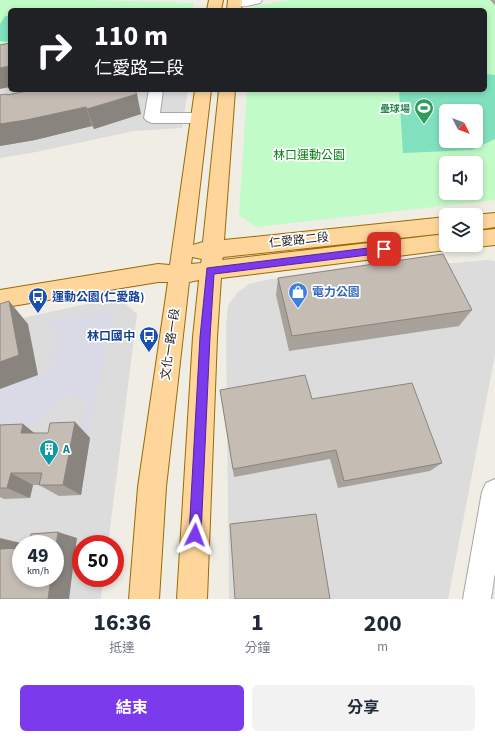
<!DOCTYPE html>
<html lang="zh-TW">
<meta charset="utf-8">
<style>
body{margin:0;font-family:"Source Sans 3","Noto Sans TC",sans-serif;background:#f2f2f3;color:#1f2937;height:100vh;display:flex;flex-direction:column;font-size:15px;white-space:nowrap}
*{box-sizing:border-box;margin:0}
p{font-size:13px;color:#747a83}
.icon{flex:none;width:22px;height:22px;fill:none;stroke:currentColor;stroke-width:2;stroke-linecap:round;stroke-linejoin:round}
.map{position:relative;height:599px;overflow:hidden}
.details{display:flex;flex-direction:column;background:#fff;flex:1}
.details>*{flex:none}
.hud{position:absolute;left:8px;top:8px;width:479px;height:84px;border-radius:6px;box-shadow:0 2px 6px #0003;background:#202124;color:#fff;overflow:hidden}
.needle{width:26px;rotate:132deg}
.buttons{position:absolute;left:439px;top:104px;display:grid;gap:8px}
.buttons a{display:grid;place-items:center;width:44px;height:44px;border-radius:6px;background:#fff;box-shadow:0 2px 6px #0003;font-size:20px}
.speed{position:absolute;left:12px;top:535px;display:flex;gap:8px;font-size:20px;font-weight:700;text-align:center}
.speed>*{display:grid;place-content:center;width:52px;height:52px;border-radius:50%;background:#fff;box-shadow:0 2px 6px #0003;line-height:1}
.speed small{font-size:10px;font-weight:400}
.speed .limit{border:6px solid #d22;background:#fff;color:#111}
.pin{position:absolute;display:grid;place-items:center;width:34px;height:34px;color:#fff;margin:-17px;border-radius:8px;box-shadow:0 2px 6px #0006}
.me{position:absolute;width:44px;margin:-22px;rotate:3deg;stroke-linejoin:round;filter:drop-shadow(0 0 3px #0008)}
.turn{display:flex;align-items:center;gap:14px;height:84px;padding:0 20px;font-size:18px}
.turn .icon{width:52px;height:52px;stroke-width:2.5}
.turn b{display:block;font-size:28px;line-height:34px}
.eta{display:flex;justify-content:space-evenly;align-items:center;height:68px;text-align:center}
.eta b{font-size:24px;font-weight:700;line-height:28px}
.cta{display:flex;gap:8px;margin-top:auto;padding:8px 20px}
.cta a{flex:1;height:46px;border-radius:6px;background:#7c3aed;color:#fff;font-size:16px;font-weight:700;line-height:46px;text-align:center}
.cta a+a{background:#f2f2f3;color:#1f2937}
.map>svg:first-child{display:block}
.residential{fill:#dddcdc;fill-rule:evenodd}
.park{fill:#c1fbc7;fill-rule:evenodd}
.pitch{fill:#81e1be;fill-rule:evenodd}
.plaza{fill:#dad9e6}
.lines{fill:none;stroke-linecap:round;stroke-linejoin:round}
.minor-casing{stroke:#a6a6a6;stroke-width:2}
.major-casing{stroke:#9a6b00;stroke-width:2}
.minor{fill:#fff;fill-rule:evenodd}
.major{fill:#fed69c;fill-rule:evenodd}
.wall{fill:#a9a29b}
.shaded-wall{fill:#8a847e}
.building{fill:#c5bcb4;stroke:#8a847e}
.route{fill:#7c3aed;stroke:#51269a}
.labels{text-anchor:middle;stroke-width:3.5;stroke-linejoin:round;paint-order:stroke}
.far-leisure-label{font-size:10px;font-weight:bold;fill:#27864d;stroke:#fff;text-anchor:end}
.park-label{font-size:12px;fill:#098116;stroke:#fff}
.street-label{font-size:12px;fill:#1f1f1f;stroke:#fff}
.shop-label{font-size:12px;font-weight:bold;fill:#366cbe;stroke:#fff;text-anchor:start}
.transit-label{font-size:12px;font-weight:bold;fill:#164399;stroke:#fff;text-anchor:start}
.culture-label{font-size:12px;font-weight:bold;fill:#0d838f;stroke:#fff;text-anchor:start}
</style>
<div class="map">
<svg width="495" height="599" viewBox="0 0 495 599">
<rect width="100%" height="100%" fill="#f0ede5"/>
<path class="residential" d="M10 57V90H188L182 128 134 131 36 152 0 158V58Z
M487 260 495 261V355L448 599H229L226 328 228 305 238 292 249 284 271 279Z
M118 297 137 314 108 544H81V578H103L101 599H0V323ZM21 544H55V578H21Z"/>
<path class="park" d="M0 0H91L194 3 192 10H10V51L0 52Z
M291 0H495V200L256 227 239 215 247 90H485V10H252V6ZM446 111H476V141H446ZM446 163H476V193H446Z"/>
<path class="pitch" d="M5 16H10V42L0 41V24Z
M485 74 495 75V139L472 150 403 153 399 90H485ZM446 111H476V141H446Z"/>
<path class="plaza" d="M114 311 89 433 79 432 87 401 70 393 17 437 0 499V389L56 369 49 358 58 335 48 321Z"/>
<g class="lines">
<g class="minor-casing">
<path id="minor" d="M230 0H262L260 3C251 5 239 8 230 6L228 3Z
M149 90H163L160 113H199L204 115 207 118 204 121 199 123H152L147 121 144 118Z
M495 479V573L491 599H463L482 492 486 483Z"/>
</g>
<g class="major-casing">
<path id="major" d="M209 0H223L221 10H207Z
M228 0H242L241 10H227Z
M195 90H211L193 245 203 242 219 90H235L224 240 446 217V233L223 257 222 260 446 234V245H455L453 248 446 250 221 278 217 337 207 599H177L193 337 199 280 189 282 166 487 159 599H129L138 487 168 282H158L0 308V290L158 264 170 265ZM192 257 202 259 201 263 191 264Z
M495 213V227L476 230V215H474Z
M495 229V245L476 247 470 245H476V231Z"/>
</g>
<use href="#minor" class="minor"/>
<use href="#major" class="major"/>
</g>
<path class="wall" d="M490 0H495V5Z
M0 95H8L141 114 94 129 92 126 35 140 0 146Z
M278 278 472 310 459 326 289 351 276 295Z
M220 390 312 399 442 463 430 471 338 488 330 459 234 477Z
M75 422 90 438 81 495 59 496 39 485H33L30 498 4 499 0 497V425L23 424 34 433H48Z"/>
<path class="shaded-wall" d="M10 66V87L0 89V68Z
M137 94 141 114 94 129 87 109Z
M86 107 92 126 35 140 0 146V124Z
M9 301 28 324 38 375 0 389V362Z
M75 422 90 438 81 495 63 485Z
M23 424 43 440 21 433Z
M11 473 33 485 30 498 7 488Z
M58 532 77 538 69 599H48L51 578H55V553Z
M0 538 21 543 18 554 0 551Z"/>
<path class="building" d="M10 43V66L0 68V45Z
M32 90H134L137 94 87 109 86 107 26 120 0 124V95L7 94V95Z
M443 254 472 310 292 336 278 278Z
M9 301 19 355 0 362V304Z
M305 375 312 399 412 383 442 463 344 481 336 450 233 469 220 390Z
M75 422 63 485H39L42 473H11L7 488H0V425L23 424 21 433H48L50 423Z
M316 514 330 599H235L230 524Z
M58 532 55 553V544H28L31 534Z
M21 548V578H51L48 599H0V549Z"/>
<path class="route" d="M384 246 388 249 384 253 214 274 210 337 201 535 200 539 195 541 191 539 189 535 200 337 207 268Z"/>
<defs>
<g id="stadium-pin" transform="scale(1)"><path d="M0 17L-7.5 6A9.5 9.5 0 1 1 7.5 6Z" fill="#2e9e5b" stroke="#fff"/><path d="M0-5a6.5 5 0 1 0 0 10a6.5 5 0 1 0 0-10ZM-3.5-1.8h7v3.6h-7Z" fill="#fff"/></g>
<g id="shop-pin" transform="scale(1)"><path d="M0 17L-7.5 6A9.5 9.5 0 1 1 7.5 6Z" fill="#3f7fe0" stroke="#fff"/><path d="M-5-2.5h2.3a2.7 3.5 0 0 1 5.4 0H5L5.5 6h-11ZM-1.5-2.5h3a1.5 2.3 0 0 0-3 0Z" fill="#fff"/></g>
<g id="bus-pin" transform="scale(1)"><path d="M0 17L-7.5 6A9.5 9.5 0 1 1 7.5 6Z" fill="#1a4fb4" stroke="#fff"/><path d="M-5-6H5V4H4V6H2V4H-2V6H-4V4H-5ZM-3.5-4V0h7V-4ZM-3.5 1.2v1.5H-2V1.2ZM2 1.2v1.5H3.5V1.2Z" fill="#fff"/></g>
<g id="building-pin" transform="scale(1)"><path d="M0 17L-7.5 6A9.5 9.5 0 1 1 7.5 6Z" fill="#0f9aa8" stroke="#fff"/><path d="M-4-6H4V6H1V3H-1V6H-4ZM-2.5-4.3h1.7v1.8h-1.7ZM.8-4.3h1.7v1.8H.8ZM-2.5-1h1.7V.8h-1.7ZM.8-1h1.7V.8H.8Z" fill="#fff"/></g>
</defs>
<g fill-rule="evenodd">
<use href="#stadium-pin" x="424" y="108"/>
<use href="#shop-pin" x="298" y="292"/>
<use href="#bus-pin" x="38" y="297"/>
<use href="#bus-pin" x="149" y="336"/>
<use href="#building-pin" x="49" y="449"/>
</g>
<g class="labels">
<g class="far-leisure-label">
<text x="410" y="112">壘球場</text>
</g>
<g class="park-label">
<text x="309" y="159">林口運動公園</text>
</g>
<g class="street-label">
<text transform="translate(299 240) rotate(-6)" y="4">仁愛路二段</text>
<text transform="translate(170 344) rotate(-82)" y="4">文化一路一段</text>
</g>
<g class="shop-label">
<text x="312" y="296">電力公園</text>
</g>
<g class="transit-label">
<text x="52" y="301">運動公園(仁愛路)</text>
<text x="135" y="340" text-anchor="end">林口國中</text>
</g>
<g class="culture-label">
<text x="63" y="453">A</text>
</g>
</g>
</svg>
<div class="buttons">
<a><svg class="needle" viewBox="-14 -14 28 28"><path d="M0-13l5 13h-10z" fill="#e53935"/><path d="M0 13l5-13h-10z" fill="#747a83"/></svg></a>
<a><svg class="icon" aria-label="sound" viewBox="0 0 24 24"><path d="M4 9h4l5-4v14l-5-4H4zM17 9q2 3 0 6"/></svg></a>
<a><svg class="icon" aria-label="layers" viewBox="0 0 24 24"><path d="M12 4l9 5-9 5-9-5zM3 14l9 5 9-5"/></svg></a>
</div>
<div class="speed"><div>49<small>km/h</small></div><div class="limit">50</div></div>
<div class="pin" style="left:384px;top:249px;background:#d93025"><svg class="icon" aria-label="arrive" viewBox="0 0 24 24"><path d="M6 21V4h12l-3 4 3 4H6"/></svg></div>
<svg class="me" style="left:195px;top:535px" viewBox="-20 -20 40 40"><path d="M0-17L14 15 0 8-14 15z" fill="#7c3aed" stroke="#fff" stroke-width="4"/></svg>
<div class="hud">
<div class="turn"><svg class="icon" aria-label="right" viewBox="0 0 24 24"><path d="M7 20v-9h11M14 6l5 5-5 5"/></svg><div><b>110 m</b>仁愛路二段</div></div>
</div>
</div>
<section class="details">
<div class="eta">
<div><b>16:36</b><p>抵達</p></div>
<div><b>1</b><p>分鐘</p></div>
<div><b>200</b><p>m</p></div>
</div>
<div class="cta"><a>結束</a><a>分享</a></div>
</section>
